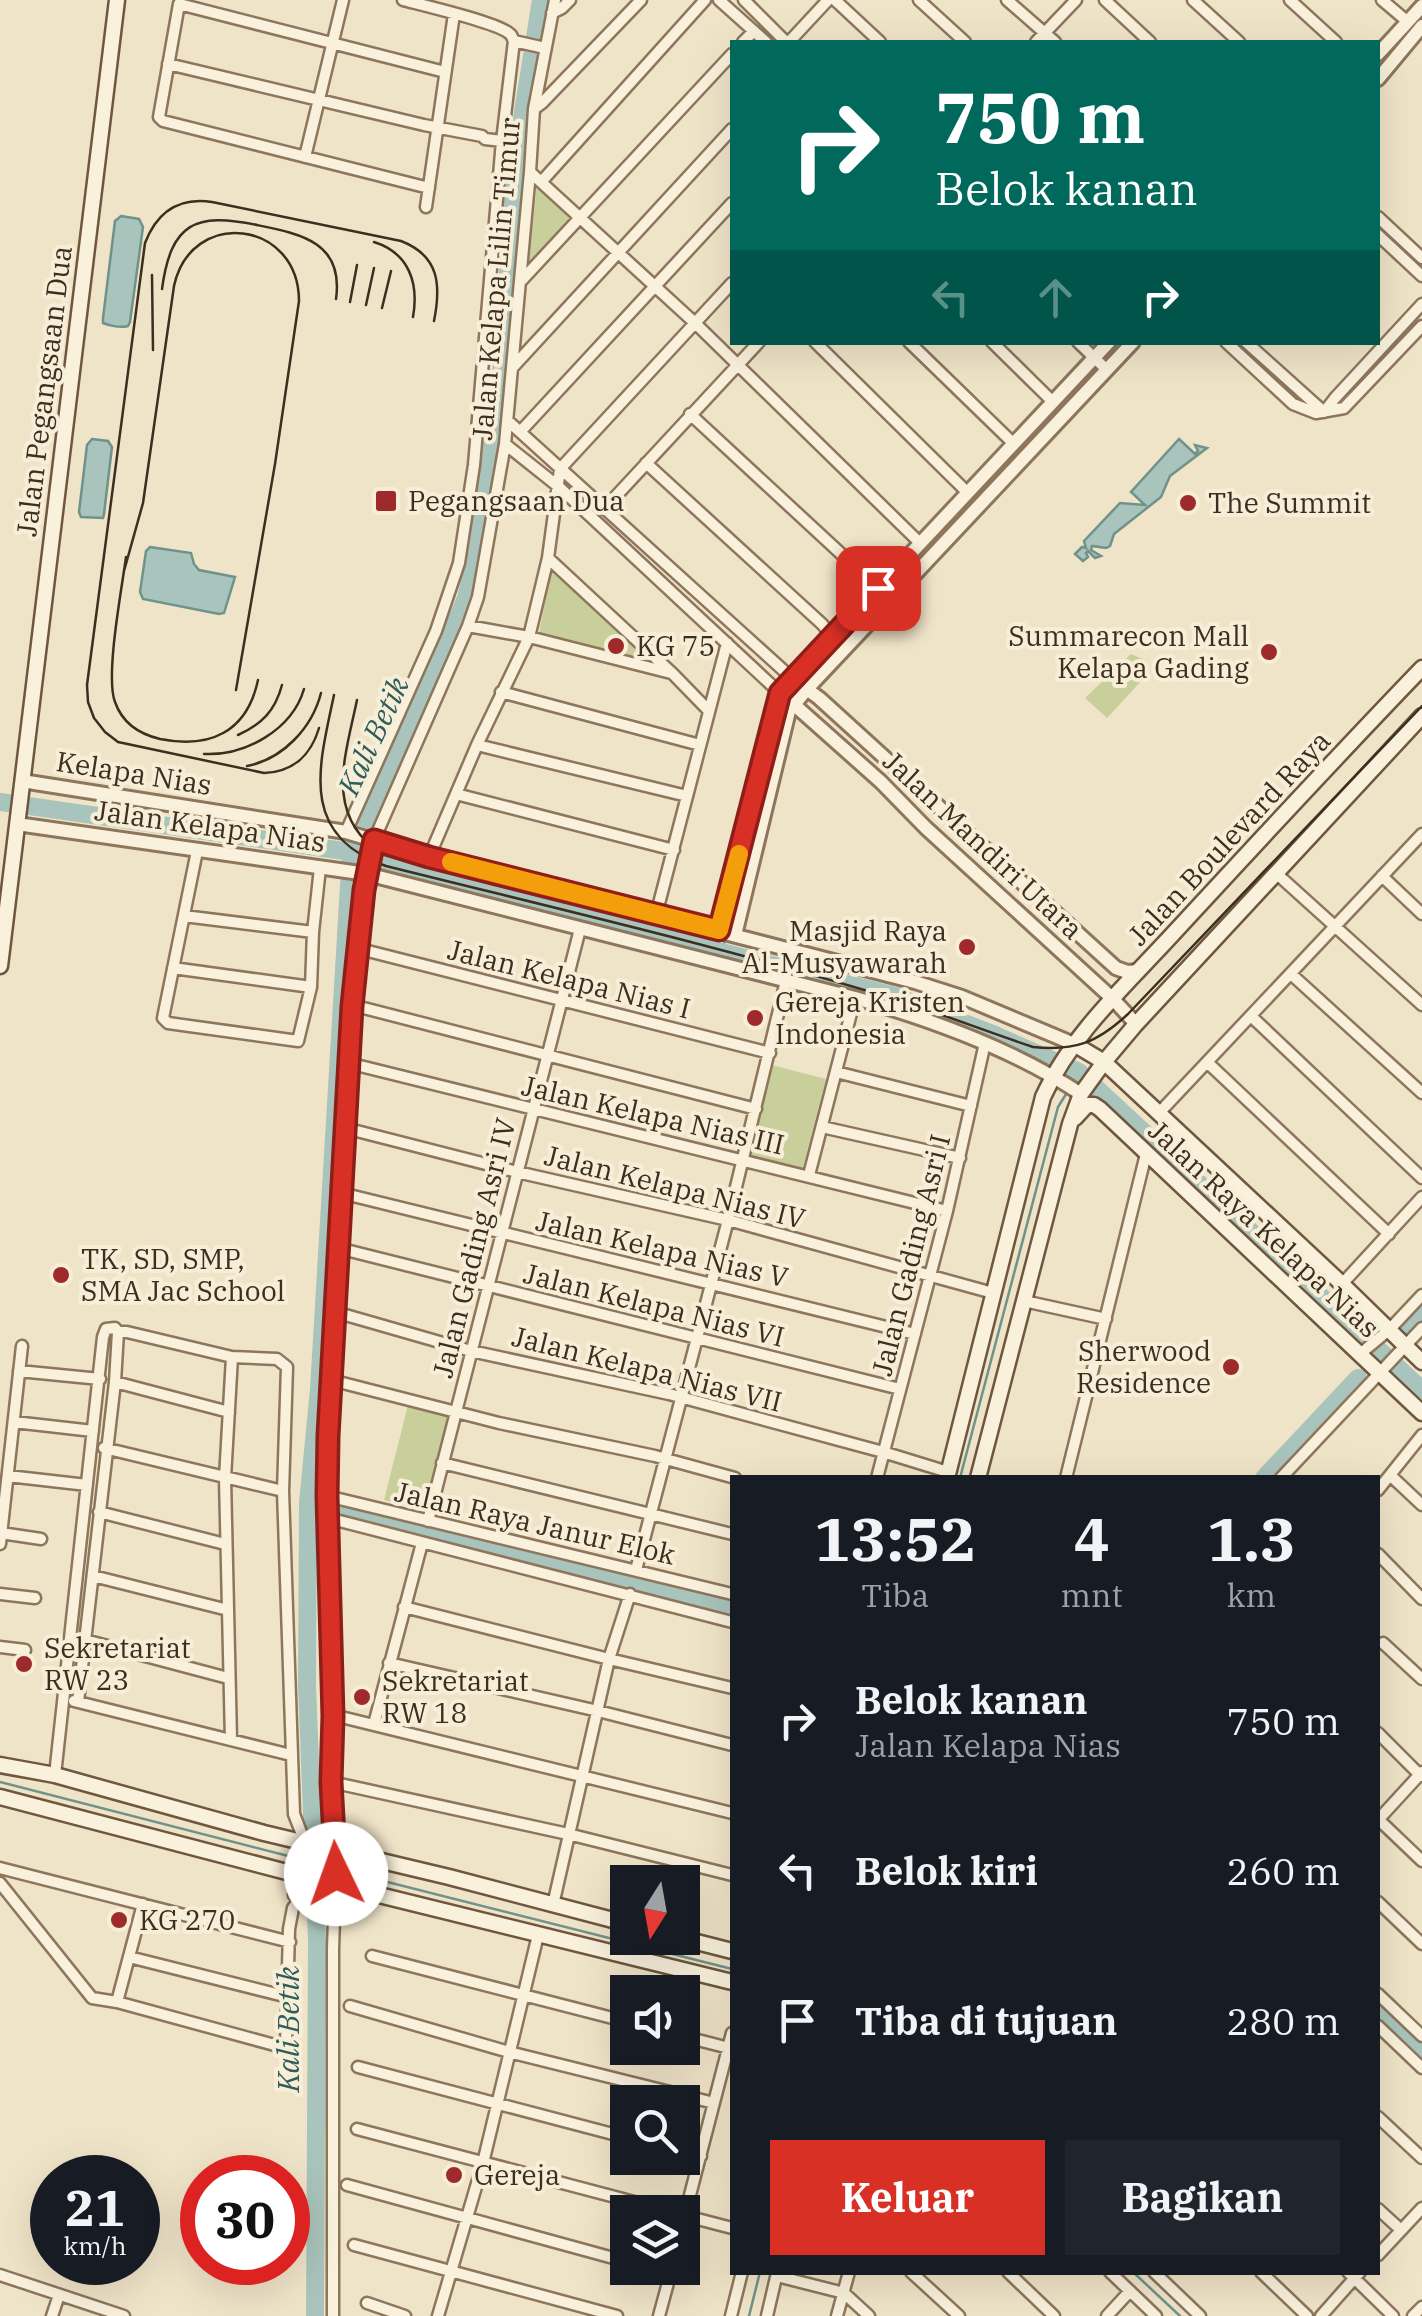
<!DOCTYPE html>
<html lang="id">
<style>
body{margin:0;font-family:"IBM Plex Serif",serif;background:#20242c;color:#f1f3f6;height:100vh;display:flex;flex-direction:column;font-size:38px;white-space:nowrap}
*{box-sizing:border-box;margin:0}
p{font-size:32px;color:#9ea1a6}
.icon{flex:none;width:55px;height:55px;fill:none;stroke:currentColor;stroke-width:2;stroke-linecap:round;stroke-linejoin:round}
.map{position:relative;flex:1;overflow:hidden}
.sheet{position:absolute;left:730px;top:1475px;width:650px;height:800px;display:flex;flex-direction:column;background:#171b24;border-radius:0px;box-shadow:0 10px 40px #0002}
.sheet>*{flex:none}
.guide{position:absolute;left:730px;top:40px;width:650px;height:305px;border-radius:0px;box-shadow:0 10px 40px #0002;background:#00695c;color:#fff;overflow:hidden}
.needle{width:65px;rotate:191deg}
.tools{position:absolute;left:610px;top:1865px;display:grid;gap:20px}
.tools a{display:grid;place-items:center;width:90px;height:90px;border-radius:0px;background:#171b24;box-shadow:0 10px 40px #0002;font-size:50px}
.speed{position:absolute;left:30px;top:2155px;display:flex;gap:20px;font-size:50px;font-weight:700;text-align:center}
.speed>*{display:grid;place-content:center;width:130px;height:130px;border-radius:50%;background:#171b24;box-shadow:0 10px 40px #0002;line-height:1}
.speed small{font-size:25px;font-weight:400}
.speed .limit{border:15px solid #d22;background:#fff;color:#111}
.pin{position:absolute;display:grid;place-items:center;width:85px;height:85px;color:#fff;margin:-42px;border-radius:20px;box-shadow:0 5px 15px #0006}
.me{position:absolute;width:110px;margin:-55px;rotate:357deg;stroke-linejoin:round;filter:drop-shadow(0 0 8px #0008)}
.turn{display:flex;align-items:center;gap:35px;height:210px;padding:0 40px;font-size:45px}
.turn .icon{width:130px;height:130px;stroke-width:2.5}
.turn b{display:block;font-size:70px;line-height:85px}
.lanes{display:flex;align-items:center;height:95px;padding:0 40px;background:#0003;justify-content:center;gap:50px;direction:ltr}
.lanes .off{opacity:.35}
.eta{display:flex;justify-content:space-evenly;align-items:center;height:170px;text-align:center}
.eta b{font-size:60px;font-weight:700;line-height:70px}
.primary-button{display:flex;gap:20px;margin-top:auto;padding:20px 40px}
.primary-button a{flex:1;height:115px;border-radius:0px;background:#d93025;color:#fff;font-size:40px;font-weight:700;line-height:115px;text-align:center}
.primary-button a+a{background:#20242c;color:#f1f3f6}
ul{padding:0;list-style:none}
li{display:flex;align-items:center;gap:30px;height:150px;padding:0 40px}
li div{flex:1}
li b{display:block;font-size:38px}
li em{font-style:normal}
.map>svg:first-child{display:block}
.green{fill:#c9cf9b}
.water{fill:#a9c4bc;stroke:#6f938a;stroke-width:2.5}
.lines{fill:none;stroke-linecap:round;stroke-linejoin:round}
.stream{stroke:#6f938a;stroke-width:2.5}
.river{stroke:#a9c4bc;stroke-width:18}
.minor-casing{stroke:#8d765c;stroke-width:15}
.tertiary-casing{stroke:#8d765c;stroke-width:18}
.secondary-casing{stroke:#6f573f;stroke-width:19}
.minor{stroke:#faf1dc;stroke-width:10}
.tertiary{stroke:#faf1dc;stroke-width:12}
.secondary{stroke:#faf1dc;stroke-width:14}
.tram{stroke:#3d2e20;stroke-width:2.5}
.route-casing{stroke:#8d1f18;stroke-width:25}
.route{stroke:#d93025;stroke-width:18}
.slow{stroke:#f59e0b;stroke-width:18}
.poi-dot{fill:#9e2a2b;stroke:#f7eed8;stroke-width:4}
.labels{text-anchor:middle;stroke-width:8;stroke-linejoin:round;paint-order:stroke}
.street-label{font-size:28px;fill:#3d2e20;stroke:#f7eed8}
.poi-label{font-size:28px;fill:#3d2e20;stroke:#f7eed8;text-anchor:start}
.water-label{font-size:30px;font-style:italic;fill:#2f5d5a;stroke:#f7eed8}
</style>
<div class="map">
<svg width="1422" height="2316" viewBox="0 0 1422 2316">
<rect width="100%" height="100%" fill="#f0e4c8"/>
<path class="green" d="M537 182 578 218 528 269Z
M552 566 658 667 539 633Z
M1131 654 1147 661 1137 672 1144 678 1107 718 1085 698Z
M772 1065 826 1079 802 1171 747 1156Z
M408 1405 452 1416 429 1511 384 1500Z"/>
<path class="water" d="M121 216 139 219 143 227 130 322 128 326C121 328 110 326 103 323V318L115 221Z
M92 439 108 441 112 447 104 514 103 518 81 517 79 512 87 445Z
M1179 439 1195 454 1198 451 1195 445 1207 448 1170 476 1161 497 1114 534 1110 546 1106 548 1092 546 1091 550 1101 556 1095 558 1088 551 1086 553 1088 557 1083 561 1075 554 1082 547 1086 548 1084 541 1120 503 1145 505 1131 492Z
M150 547 191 553 194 564 199 570 235 577 224 613 219 614 143 599 140 592 146 551Z"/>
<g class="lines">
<path class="stream" d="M1378 69 1383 63
M1113 353 1123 342
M806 680 1098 369
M729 927 761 799
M722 952 725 940
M1072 1084 1079 1072
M960 1478 1058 1107 1068 1091
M0 1782 304 1860
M312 1862 333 1867
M340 1870 732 1969
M1133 2272 1180 2316
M749 2316 760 2272"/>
<path class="river" d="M0 802 351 852 592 919 895 996 995 1035 1079 1072 1422 1390
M1406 1327 1422 1310
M1264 1478 1358 1378
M313 1504 732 1609
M1378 2008 1422 2050
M315 2316 317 1941 307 1686 308 1503 319 1389 351 852 448 642 466 598 477 550 501 377 515 162 541 0"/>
<g class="minor-casing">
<path id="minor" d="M403 0C422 5 499 23 510 34 512 35 512 38 514 41
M719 0 766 42
M744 0 786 42
M835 0 880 42
M919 0 965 42
M1007 0 1055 42
M1105 0 1150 42
M1193 0 1239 42
M1290 0 1336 42
M1382 0 1408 22
M552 13 562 8 570 0
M514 41 545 48
M743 42 754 31
M789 42 828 0
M1036 42 1076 0
M168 64 424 125 482 136 485 139 502 141
M534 109 542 103 641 0
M305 157 343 0
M530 172 695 323 920 543
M542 181 705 0
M429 188 163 121 159 117 179 4 445 72
M426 207 454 14
M1378 217 1422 258
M1378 235 1422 276
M522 280 732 54
M815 342 968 493
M909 342 1014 444
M992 342 1053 402
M1078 342 1107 370
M1226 342 1293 404 1316 413 1344 408 1422 326
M1246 342 1324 412
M513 367 732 129
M1325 411 1335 398 1422 304
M690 414 878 588
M508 421 793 679
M520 432 732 203
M505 444 559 487 780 693
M646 463 822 624 833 637
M604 509 759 342
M548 558 673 674 709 711
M468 626 529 637 671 673
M501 692 700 745
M477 745 687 796
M456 794 674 850
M346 832 436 631 459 563 474 465 502 141 514 41
M197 851 163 1018 168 1023 298 1041 311 987 313 932 320 868
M429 857 477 745 529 637 548 558 560 469 732 283
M1277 874 1422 1005
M1382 876 1422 914
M656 915 727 643
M184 916 313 932
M356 948 770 1053
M173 968 311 987
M1291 974 1422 1093
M352 1005 756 1109
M1252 1017 1422 1178
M348 1063 947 1211
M1208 1063 1389 1234
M836 1072 971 1106
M1158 1114 1422 834
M822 1127 960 1158
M345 1128 517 1172 728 1220 993 1293
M809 1175 855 998
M341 1193 915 1334
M338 1248 900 1389
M1342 1284 1422 1197
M1024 1301 1106 1319
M335 1312 471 1351 669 1394 883 1452 948 1472
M118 1332H127L232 1357 277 1359 287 1367 283 1491 294 1814C306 1846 317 1863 305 1898L299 1900
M1360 1354 1390 1329 1422 1295
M19 1371 100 1379
M331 1380 499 1423 655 1456 735 1478
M14 1422 93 1431
M104 1448 283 1491
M442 1463 732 1534
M1390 1475 1422 1505
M8 1476 87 1485
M877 1478 947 1211 985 1043
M1066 1478 1146 1154
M1281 1478 1422 1328
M1378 1490 1422 1435
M327 1496 732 1594
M99 1512 225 1544
M328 1518 732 1622
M428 1521 580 929
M1 1533 41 1539
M0 1544 22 1346
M1378 1554 1422 1599
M636 1570 728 1220 786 981
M93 1576 228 1610
M0 1594 35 1598
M404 1607 609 1659 732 1688
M85 1640 228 1678
M1383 1643 1422 1679
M0 1647 25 1650
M389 1663 598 1711 732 1745
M74 1701 291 1755
M78 1702 115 1382 229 1412
M333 1715 732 1813
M374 1724 422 1543
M1378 1733 1421 1776
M231 1740 225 1478 232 1357
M55 1775 103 1337 106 1329 115 1328 118 1332 115 1382
M331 1782 568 1834 732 1875
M1378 1819 1422 1861
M1378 1820 1422 1772
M0 1868 290 1942
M0 1883 92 1998 117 2002 282 2047 286 2045 289 1929 293 1908 299 1900 294 1895 302 1876
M1378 1902 1422 1944
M553 1905 609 1659 630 1594
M372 1956 628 2022
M129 1957 288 1997
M1378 1994 1422 2036
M117 2002 143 1904
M350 2006 509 2052 714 2103
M1378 2026 1422 2068
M682 2036 729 2048
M358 2067 628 2138
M1378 2117 1422 2158
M357 2129 672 2212
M682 2151 701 2156
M347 2185 628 2262
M1378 2209 1401 2230
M682 2215 732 2228
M682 2226 732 2033
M354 2245 617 2316
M1378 2255 1422 2208
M647 2268 670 2274
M911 2272 959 2316
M1008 2272 1054 2316
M1110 2272 1156 2316
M1154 2272 1200 2316
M1261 2272 1307 2316
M1348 2272 1393 2316
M0 2275 124 2316
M777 2276 844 2293 869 2316
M367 2303 405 2316
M52 2316 59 2295
M333 2316V1949L336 1860 331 1782 333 1715 327 1496 328 1436 356 948 364 891 374 840 468 626 478 597 505 444 530 172 534 109 555 0
M438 2316 483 2163 538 1935
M659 2316 672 2268
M731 2316 742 2272
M767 2316 777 2273
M837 2316 849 2272
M1107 2316 1130 2291
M1321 2316 1360 2272
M1413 2316 1422 2307"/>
</g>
<g class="tertiary-casing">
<path id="tertiary" d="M1378 54 1422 6
M1378 79 1422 26
M801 685 819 698 1116 968 1127 972 1139 971
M790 701 881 782 926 828 1113 999 1136 1024
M22 781 346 832 429 857 915 982 962 997 1074 1044
M17 824 367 874 855 998C933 1020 1013 1049 1081 1094
M719 931 780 693 1109 342
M735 935 789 711 807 689 1133 342"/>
</g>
<g class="secondary-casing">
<path id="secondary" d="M0 966 117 0
M1074 1044 1104 1062 1342 1284 1422 1362
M1075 1118 1087 1105H1094L1100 1109 1422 1413
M947 1478 1043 1097C1071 1035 1125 986 1171 936 1254 846 1337 756 1422 668
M978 1478 1070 1124 1081 1094 1104 1062 1136 1024 1422 716
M0 1765 55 1775 264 1833 449 1877 628 1924
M0 1797 302 1876 732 1982
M681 1938 732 1951"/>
</g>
<use href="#minor" class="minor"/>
<use href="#tertiary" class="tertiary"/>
<use href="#secondary" class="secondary"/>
<path class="tram" d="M374 242C409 253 419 283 413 317
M152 275 153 350
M162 289C171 223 195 212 257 225 301 234 344 242 336 299
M350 302 357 265
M366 305 374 268
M382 308 391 271
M126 557C122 588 105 676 115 702 122 722 139 734 160 739 210 749 247 732 258 680
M124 571 143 503 174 286C191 207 299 220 299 301L275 464 236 690
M334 695C319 766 298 835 386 866 554 908 723 947 888 997 937 1012 985 1031 1033 1047 1075 1051 1097 1043 1128 1014L1422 706
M357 700C345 758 323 816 383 855
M319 728C311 755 293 772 264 773L118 742 105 732 94 718 88 702 87 685 145 243C157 212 179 197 212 202L401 241C440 256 441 286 434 321
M238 735C262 724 275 711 282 685
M204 754C245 756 292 730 304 689
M247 766C283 759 312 728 321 693"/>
</g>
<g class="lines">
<g class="route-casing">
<path id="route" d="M336 1874 331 1782 333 1716 327 1496 328 1436 352 1006 364 890 374 840 429 857 719 930 780 693 878 588"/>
</g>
<use href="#route" class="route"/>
<path class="slow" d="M451 862 719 930 739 854"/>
</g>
<g class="poi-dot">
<rect x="374" y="489" width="24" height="24" rx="5"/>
<circle cx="1188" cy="503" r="10"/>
<circle cx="616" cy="646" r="10"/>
<circle cx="1269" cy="652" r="10"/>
<circle cx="967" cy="947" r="10"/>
<circle cx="755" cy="1018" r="10"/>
<circle cx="61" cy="1275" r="10"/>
<circle cx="1231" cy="1367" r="10"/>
<circle cx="24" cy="1664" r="10"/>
<circle cx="362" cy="1697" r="10"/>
<circle cx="119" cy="1920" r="10"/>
<circle cx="454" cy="2175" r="10"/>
</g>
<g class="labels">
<g class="street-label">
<text transform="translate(496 279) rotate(-85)" y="10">Jalan Kelapa Lilin Timur</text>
<text transform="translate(44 391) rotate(-83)" y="10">Jalan Pegangsaan Dua</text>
<text transform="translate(134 773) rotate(9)" y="10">Kelapa Nias</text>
<text transform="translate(210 826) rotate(8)" y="10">Jalan Kelapa Nias</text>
<text transform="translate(1229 838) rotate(-47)" y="10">Jalan Boulevard Raya</text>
<text transform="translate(983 845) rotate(43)" y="10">Jalan Mandiri Utara</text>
<text transform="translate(569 979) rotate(14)" y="10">Jalan Kelapa Nias I</text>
<text transform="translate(653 1115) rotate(13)" y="10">Jalan Kelapa Nias III</text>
<text transform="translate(675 1187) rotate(14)" y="10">Jalan Kelapa Nias IV</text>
<text transform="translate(1264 1229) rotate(43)" y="10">Jalan Raya Kelapa Nias</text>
<text transform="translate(474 1248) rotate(-76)" y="10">Jalan Gading Asri IV</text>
<text transform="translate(662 1249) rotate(13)" y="10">Jalan Kelapa Nias V</text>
<text transform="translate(911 1255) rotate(-76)" y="10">Jalan Gading Asri I</text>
<text transform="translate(654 1305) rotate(14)" y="10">Jalan Kelapa Nias VI</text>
<text transform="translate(647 1369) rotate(14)" y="10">Jalan Kelapa Nias VII</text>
<text transform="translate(535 1523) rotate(13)" y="10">Jalan Raya Janur Elok</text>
</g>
<g class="poi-label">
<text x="408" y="511">Pegangsaan Dua</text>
<text x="1208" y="513">The Summit</text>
<text x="1249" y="646" text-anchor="end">Summarecon Mall<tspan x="1249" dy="32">Kelapa Gading</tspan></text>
<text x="636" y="656">KG 75</text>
<text x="947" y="941" text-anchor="end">Masjid Raya<tspan x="947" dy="32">Al-Musyawarah</tspan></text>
<text x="775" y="1012">Gereja Kristen<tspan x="775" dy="32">Indonesia</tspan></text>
<text x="81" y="1269">TK, SD, SMP,<tspan x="81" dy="32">SMA Jac School</tspan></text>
<text x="1211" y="1361" text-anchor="end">Sherwood<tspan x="1211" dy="32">Residence</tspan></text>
<text x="44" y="1658">Sekretariat<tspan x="44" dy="32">RW 23</tspan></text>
<text x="382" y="1691">Sekretariat<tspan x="382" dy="32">RW 18</tspan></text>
<text x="139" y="1930">KG 270</text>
<text x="474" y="2185">Gereja</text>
</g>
<g class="water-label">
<text transform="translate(374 736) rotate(-65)" y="10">Kali Betik</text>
<text transform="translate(289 2029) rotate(-90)" y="10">Kali Betik</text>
</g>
</g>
</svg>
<div class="tools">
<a><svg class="needle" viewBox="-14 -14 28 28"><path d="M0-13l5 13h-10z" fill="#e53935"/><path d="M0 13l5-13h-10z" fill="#9ea1a6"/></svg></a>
<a><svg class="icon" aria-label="sound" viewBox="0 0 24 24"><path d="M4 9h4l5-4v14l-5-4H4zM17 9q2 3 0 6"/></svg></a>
<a><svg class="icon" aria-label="search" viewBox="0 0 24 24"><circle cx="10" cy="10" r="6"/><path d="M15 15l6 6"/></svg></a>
<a><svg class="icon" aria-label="layers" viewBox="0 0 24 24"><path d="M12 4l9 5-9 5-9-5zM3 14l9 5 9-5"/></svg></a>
</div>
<div class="speed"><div>21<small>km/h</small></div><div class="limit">30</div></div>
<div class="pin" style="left:878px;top:588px;background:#d93025"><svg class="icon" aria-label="arrive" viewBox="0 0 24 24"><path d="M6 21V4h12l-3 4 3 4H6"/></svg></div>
<svg class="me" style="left:336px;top:1874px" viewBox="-20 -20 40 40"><circle r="19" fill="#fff"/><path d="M0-13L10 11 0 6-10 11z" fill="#d93025"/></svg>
<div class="guide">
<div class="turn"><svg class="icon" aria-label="right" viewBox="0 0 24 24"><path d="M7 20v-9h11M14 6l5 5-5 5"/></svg><div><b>750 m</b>Belok kanan</div></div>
<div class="lanes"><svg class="icon off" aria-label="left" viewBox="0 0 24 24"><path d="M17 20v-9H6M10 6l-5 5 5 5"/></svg><svg class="icon off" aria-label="ahead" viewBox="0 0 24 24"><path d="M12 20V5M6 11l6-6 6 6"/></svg><svg class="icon" aria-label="right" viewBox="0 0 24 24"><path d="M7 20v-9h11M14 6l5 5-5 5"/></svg></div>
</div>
<section class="sheet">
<div class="eta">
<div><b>13:52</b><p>Tiba</p></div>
<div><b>4</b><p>mnt</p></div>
<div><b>1.3</b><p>km</p></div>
</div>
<ul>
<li><svg class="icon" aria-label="right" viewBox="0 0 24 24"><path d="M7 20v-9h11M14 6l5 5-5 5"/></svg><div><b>Belok kanan</b><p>Jalan Kelapa Nias</p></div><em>750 m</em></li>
<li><svg class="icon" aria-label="left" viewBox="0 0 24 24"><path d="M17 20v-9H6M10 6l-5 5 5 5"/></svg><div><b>Belok kiri</b></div><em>260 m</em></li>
<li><svg class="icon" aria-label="arrive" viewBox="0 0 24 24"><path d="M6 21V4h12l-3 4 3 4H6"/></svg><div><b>Tiba di tujuan</b></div><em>280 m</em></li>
</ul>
<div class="primary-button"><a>Keluar</a><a>Bagikan</a></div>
</section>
</div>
